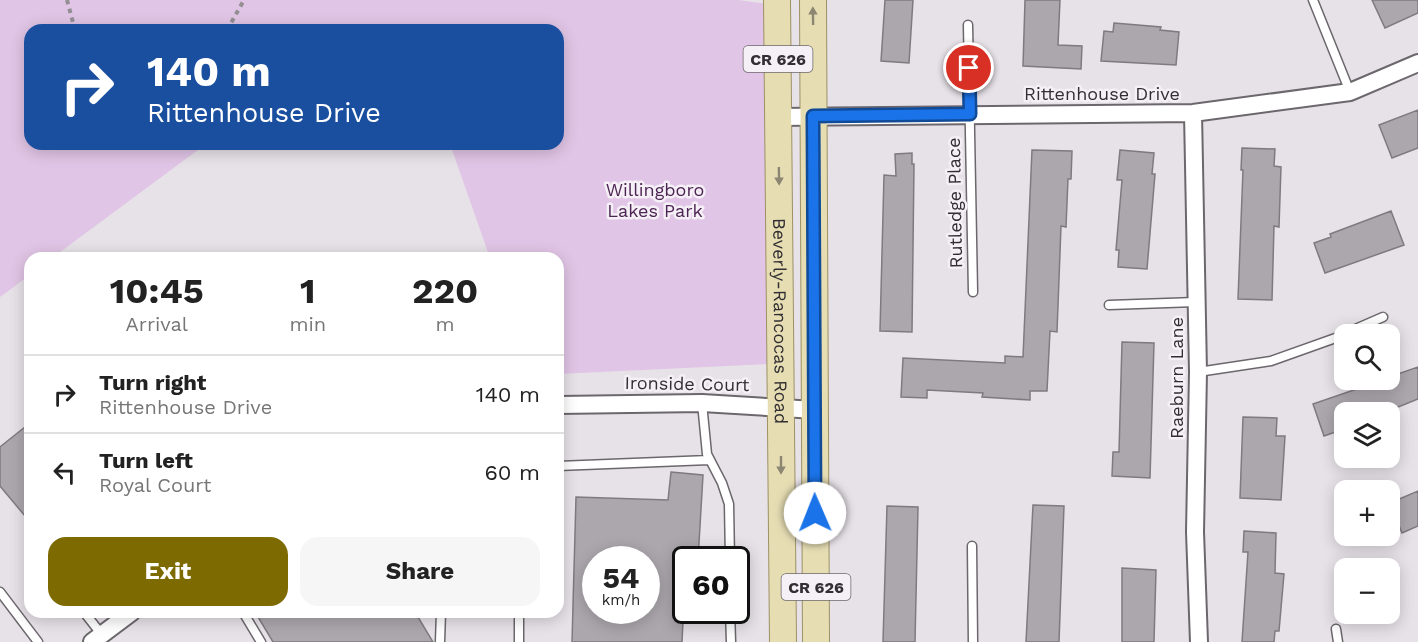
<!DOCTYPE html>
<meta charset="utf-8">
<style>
body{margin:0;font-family:"Work Sans",sans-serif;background:#f6f6f6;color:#222;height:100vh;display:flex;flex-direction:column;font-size:22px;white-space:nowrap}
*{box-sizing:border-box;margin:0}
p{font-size:20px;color:#767676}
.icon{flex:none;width:33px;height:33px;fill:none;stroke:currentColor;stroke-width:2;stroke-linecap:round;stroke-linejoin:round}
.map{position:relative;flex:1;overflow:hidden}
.sheet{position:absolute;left:24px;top:252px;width:540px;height:366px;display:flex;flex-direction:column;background:#fff;border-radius:18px;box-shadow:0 3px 15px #0003}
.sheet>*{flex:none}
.banner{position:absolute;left:24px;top:24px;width:540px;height:126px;border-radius:18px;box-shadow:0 3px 15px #0003;background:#1a4fa0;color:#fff;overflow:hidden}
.tools{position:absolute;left:1334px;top:324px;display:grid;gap:12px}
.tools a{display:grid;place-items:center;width:66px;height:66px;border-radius:12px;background:#fff;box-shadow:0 3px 15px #0003;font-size:30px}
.speed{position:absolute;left:582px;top:546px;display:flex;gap:12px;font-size:30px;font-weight:700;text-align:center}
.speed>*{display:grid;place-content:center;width:78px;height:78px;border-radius:50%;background:#fff;box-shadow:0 3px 15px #0003;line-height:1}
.speed small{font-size:15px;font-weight:400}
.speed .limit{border:3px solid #111;border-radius:9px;background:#fff;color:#111}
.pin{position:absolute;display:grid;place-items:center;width:51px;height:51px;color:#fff;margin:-26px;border:3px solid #fff;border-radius:50%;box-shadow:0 2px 6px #0007}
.me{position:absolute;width:66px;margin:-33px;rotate:359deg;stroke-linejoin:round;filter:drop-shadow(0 0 4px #0008)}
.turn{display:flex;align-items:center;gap:21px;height:126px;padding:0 24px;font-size:27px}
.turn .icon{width:78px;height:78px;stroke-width:2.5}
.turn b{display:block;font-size:42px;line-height:51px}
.eta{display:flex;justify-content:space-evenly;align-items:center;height:102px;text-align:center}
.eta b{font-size:36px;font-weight:700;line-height:42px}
.action{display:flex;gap:12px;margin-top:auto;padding:12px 24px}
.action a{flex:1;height:69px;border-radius:18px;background:#7d6a01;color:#fff;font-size:24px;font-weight:700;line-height:69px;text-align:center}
.action a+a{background:#f6f6f6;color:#222}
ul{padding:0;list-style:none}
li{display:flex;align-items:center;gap:18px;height:78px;padding:0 24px;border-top:2px solid #e0e0e0}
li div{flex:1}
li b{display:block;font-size:22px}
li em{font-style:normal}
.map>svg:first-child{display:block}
.green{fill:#e1c5e6}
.building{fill:#aca7ad;stroke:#7f7a80;stroke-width:1.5;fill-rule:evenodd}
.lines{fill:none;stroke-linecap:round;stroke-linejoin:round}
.lane-casing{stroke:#6c676d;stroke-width:11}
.street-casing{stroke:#6c676d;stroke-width:20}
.primary-casing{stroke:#9d9165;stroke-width:28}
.path{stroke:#928e92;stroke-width:4;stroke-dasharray:4.5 4.5;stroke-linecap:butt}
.lane{stroke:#fff;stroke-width:8}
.street{stroke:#fff;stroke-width:16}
.primary{stroke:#e6ddb3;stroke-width:26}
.oneway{fill:#8c8672}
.route-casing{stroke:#114b97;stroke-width:15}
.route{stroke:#1a73e8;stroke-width:10}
.labels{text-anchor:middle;stroke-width:5;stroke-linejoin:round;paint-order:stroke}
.shield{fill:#f5eff6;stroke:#6c696d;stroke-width:1.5}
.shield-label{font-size:16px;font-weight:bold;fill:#322f32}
.street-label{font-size:18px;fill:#322f32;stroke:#f5eff6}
.park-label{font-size:18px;fill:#4d2554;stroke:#f5eff6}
</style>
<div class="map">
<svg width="1418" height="642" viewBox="0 0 1418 642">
<rect width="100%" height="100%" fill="#e7e2e8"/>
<path class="green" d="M0 0H738L768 4V364L558 374V258H490L450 144H558V30H30V144H206L52 258H30V275L0 297Z"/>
<path class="building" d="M885 0H913L909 63 881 61Z
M1025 0H1060L1058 45 1082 46 1081 69 1023 66Z
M1372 0H1418V13L1385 28Z
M1114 23 1161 27 1160 30 1179 32 1176 65 1101 61 1104 31 1113 32Z
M1418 110V148L1392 158 1379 125Z
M1242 148 1275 149 1274 166 1281 167 1279 227 1274 226 1272 300 1238 299 1243 170H1241Z
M1032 150 1072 151 1071 179H1068L1066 227 1061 226 1057 332 1050 331 1047 391H1030V400L982 397 983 393 927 390V398L901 397 903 358 1005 363V356L1023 357Z
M1120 150 1154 153 1152 174H1155L1147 269 1118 267 1119 250H1116L1122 180H1117Z
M912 153V164H914L912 332 880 331 884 175 896 176 895 154Z
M1391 211 1404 245 1325 273 1314 243 1331 237 1330 234Z
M1122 342 1154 343 1150 478 1112 476 1113 452H1119Z
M1418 367V399L1386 412H1344V429L1324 436 1313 404 1383 380H1389V377Z
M1243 417 1277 418 1276 436H1285L1281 500 1240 498Z
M30 423V522L0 486V447Z
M671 472 703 475 698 560H686L682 642H572L576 497 668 500ZM596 560H646V610H596Z
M1418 491V526L1402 533 1390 503Z
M1033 505 1064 506 1059 642H1026Z
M887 506 918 507 915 642H883Z
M1244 531 1276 533 1275 573 1284 574 1279 631H1275L1274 642H1242L1248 552H1243Z
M1122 568 1156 570 1154 642H1122Z
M255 612H415L433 642H273Z"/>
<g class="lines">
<g class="lane-casing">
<path id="lane" d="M1313 0 1350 92
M968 25 973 292
M1109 305 1196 302
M1344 334 1383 317
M1198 372 1271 361 1344 335
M702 403 707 454 722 483 729 504 730 560
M558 466 709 460
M972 546 973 642
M0 592 38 642
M730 610 731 642
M84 612 102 635
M243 612 261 642
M1336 629 1338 642
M440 642 441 612
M519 642V612"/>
</g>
<g class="street-casing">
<path id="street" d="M1193 113 1198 372 1195 532 1199 642
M778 117 1193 113 1350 92 1418 63
M558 405 702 403 815 410
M92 642 132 612"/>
</g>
<g class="primary-casing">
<g id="primary">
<path id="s1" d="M777 0 783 642"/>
<path d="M813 0 816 642"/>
</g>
</g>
<path class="path" d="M67 0 75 30
M227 30 244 0"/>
<use href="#lane" class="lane"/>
<use href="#street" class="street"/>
<use href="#primary" class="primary"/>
</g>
<defs><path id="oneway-solid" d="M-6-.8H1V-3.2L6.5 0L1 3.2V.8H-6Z" transform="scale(1.5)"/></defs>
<g class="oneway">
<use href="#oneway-solid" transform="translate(813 16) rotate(-91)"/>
<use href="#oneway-solid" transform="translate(779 176) rotate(89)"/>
<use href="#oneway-solid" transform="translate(781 465) rotate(90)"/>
</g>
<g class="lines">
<g class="route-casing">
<path id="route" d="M815 513 813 116 970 114 969 68"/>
</g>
<use href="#route" class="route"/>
</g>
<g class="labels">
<g class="shield">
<rect x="743.5" y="46" width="69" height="26" rx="4.5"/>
<rect x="781.5" y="574" width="69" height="26" rx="4.5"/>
</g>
<g class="shield-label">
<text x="778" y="65">CR 626</text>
<text x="816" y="593">CR 626</text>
</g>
<g class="street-label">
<text x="1102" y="100">Rittenhouse Drive</text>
<text transform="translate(955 203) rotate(-91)" y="6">Rutledge Place</text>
<text dy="6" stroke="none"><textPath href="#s1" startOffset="321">Beverly-Rancocas Road</textPath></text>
<text transform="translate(1177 378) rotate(-90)" y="6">Raeburn Lane</text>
<text transform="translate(687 384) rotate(1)" y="6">Ironside Court</text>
</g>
<g class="park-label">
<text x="655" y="196">Willingboro<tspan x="655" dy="21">Lakes Park</tspan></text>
</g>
</g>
</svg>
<div class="tools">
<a><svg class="icon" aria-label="search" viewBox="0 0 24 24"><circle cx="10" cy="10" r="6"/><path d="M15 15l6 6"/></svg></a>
<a><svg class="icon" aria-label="layers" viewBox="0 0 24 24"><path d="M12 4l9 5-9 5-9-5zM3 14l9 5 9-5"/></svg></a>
<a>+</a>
<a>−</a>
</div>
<div class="speed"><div>54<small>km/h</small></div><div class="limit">60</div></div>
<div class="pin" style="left:969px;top:68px;background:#d93025"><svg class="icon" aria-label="arrive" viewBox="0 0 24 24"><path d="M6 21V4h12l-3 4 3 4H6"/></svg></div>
<svg class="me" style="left:815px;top:513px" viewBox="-20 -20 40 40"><circle r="19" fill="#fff"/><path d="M0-13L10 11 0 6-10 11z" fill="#1a73e8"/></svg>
<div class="banner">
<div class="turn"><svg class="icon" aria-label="right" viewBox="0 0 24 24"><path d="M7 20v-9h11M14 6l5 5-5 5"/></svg><div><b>140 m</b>Rittenhouse Drive</div></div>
</div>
<section class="sheet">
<div class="eta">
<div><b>10:45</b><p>Arrival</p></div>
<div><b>1</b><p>min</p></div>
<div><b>220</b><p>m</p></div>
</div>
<ul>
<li><svg class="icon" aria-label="right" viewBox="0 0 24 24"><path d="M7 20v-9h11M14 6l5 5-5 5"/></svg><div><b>Turn right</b><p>Rittenhouse Drive</p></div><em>140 m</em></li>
<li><svg class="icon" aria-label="left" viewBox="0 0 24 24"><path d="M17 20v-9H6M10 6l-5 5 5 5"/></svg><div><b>Turn left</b><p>Royal Court</p></div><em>60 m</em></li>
</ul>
<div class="action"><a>Exit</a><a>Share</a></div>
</section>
</div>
